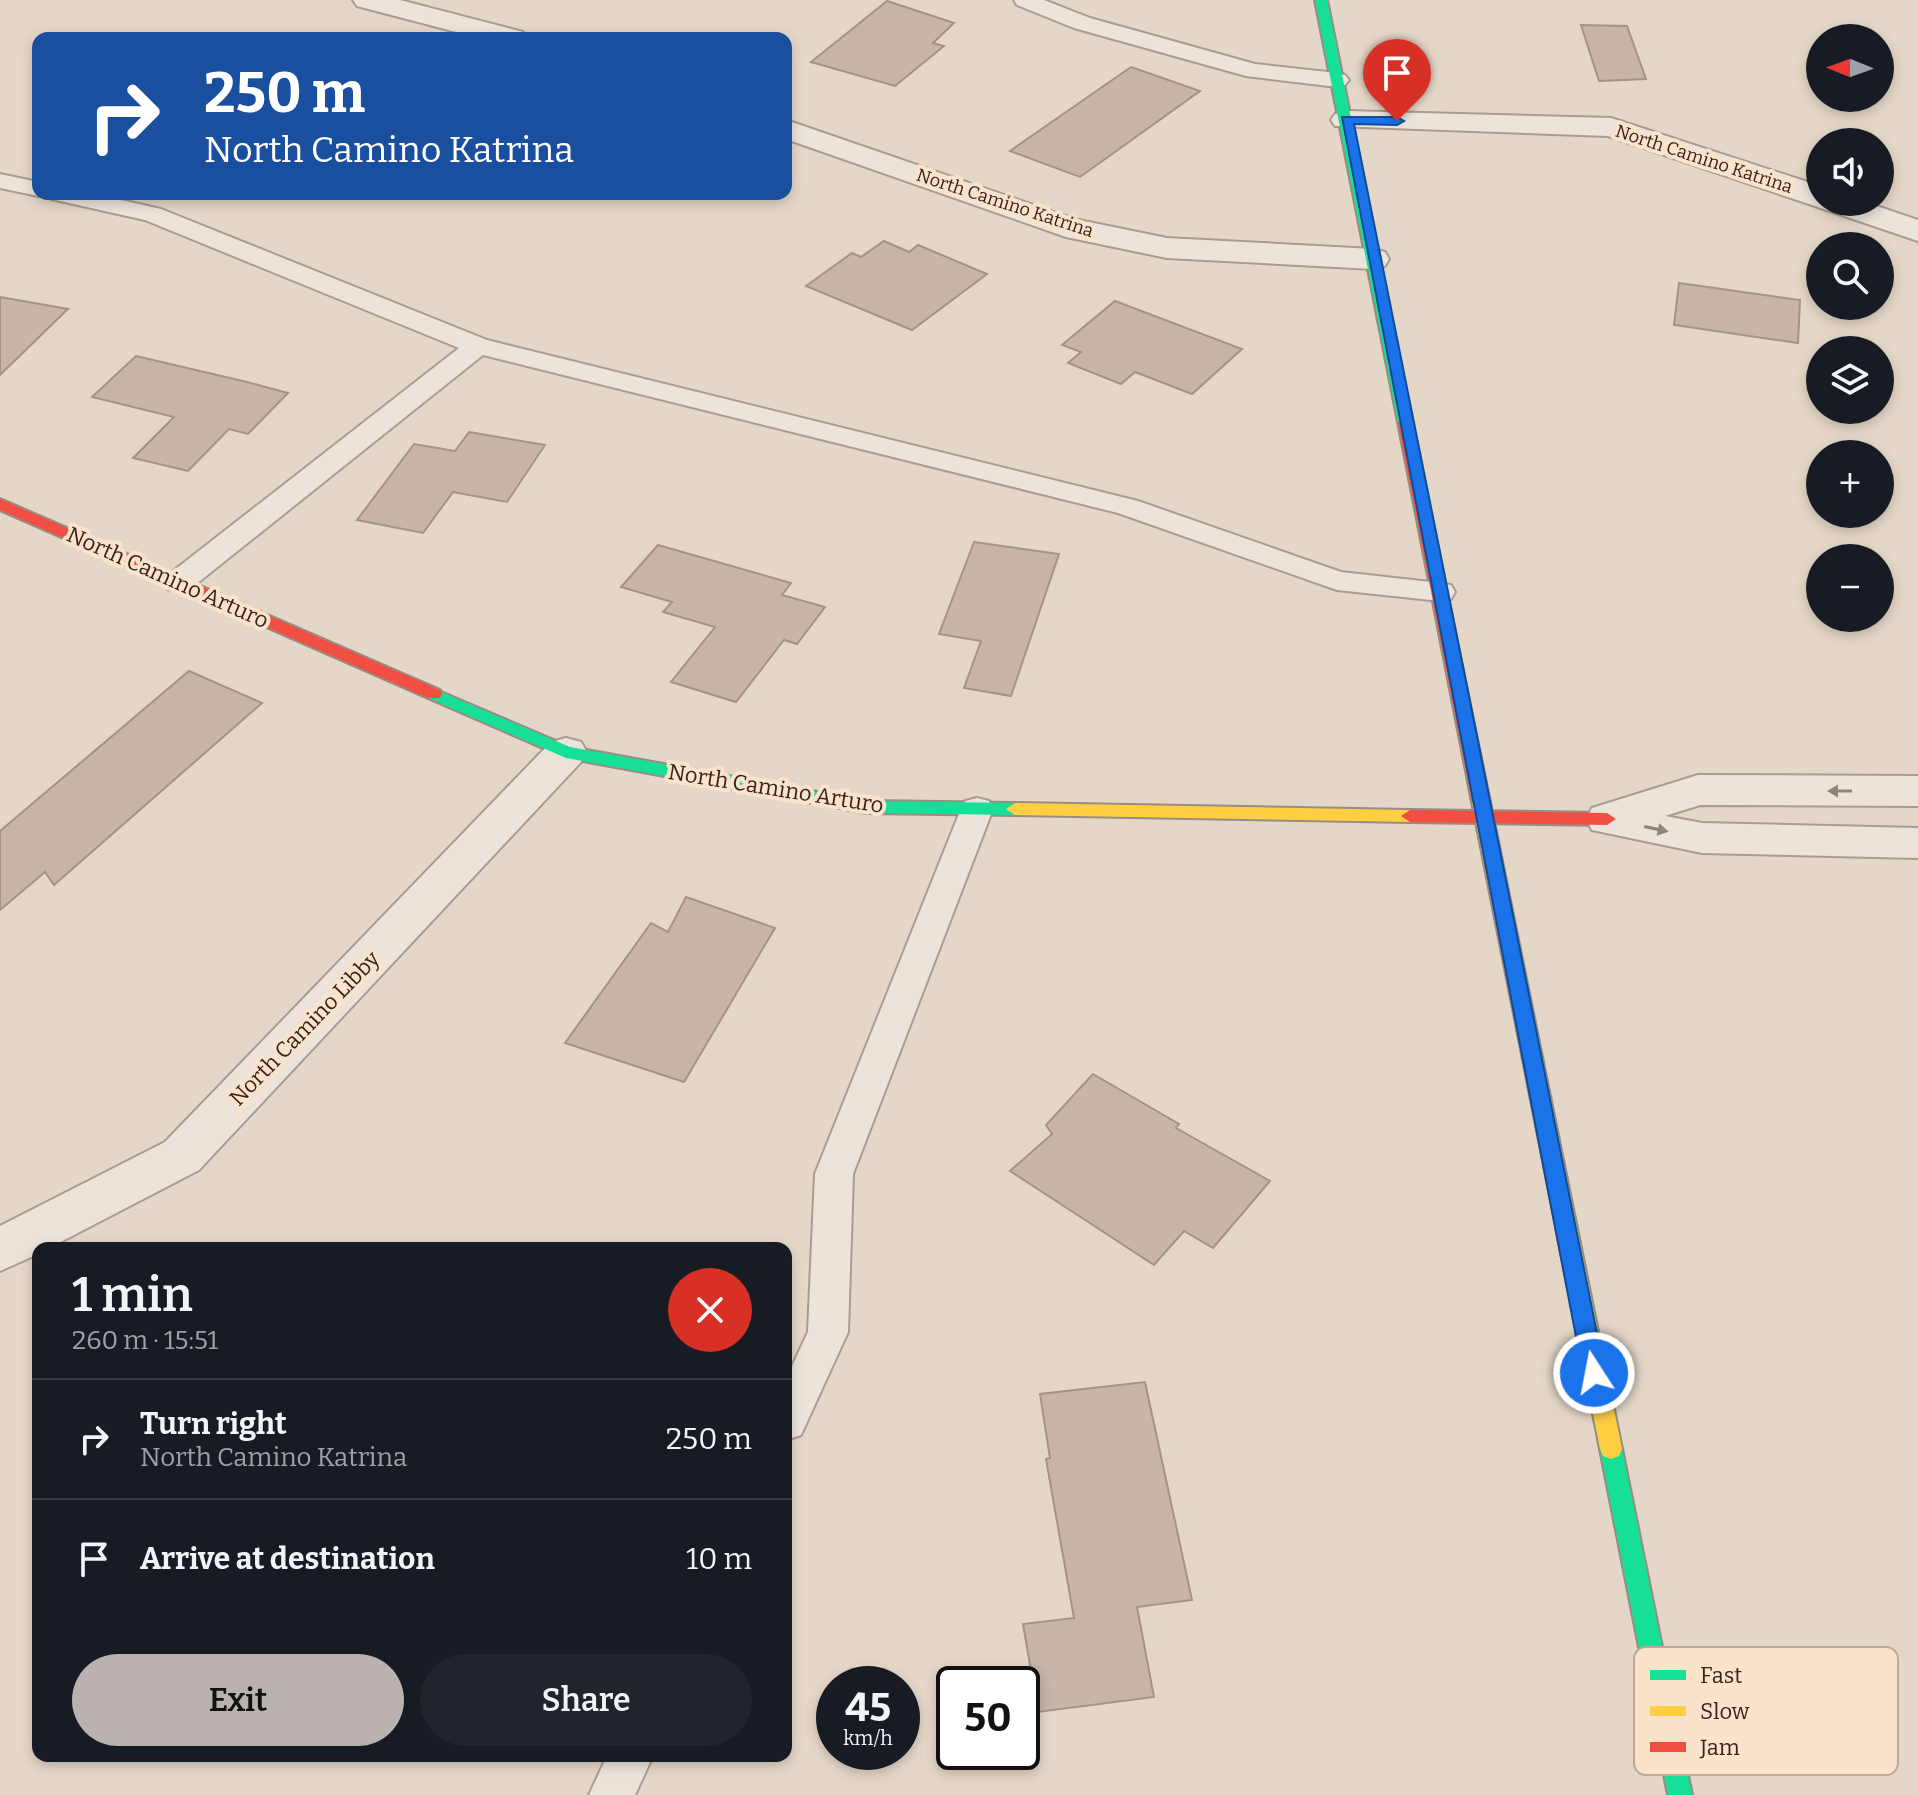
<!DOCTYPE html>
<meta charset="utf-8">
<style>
body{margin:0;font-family:Bitter,serif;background:#20242c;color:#f1f3f6;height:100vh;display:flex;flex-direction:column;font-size:30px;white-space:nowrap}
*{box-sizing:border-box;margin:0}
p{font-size:26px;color:#9ea1a6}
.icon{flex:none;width:44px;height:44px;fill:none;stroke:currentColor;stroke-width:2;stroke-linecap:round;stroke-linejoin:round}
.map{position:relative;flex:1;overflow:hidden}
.details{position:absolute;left:32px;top:1242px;width:760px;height:520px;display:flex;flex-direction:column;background:#171b24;border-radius:16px;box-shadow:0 4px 12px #0003}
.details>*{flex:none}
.top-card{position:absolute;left:32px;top:32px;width:760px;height:168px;border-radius:16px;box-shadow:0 4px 12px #0003;background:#1a4fa0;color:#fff;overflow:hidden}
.needle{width:52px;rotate:271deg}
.controls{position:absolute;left:1806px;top:24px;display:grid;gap:16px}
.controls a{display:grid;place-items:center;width:88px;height:88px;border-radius:50%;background:#171b24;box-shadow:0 4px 12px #0003;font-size:40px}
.speed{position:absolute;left:816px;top:1666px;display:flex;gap:16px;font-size:40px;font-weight:700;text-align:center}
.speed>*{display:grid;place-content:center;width:104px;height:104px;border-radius:50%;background:#171b24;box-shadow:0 4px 12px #0003;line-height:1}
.speed small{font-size:20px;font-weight:400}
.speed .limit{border:4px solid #111;border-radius:12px;background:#fff;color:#111}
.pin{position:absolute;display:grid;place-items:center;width:68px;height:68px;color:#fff;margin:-82px -34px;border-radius:50% 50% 50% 0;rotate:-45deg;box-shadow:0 0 8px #0007}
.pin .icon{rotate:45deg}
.me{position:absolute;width:88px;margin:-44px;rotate:349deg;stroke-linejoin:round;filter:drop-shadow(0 0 6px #0008)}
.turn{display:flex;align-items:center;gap:28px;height:168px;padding:0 40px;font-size:36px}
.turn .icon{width:104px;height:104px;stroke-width:2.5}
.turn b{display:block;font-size:56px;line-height:68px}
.round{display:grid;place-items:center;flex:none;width:84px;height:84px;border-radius:42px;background:#20242c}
.head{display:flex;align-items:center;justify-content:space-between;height:136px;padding:0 40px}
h1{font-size:48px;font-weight:600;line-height:60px}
.cta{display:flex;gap:16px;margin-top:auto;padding:16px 40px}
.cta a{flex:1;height:92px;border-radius:48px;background:#b9b2ae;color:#111;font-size:32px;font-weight:600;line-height:92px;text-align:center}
.cta a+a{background:#20242c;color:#f1f3f6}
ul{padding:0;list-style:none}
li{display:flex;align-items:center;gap:24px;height:120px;padding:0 40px;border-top:2px solid #363941}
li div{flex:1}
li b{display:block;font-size:30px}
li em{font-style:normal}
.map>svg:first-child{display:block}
.building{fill:#c9b4a8;stroke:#a59288;stroke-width:2}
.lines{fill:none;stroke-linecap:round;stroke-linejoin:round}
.lane-casing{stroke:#aa9c92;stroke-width:4}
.street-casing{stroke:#aa9c92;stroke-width:4}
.fast-casing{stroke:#998c82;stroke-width:4}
.slow-casing{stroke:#998c82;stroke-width:4}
.jam-casing{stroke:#998c82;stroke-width:4}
.lane{fill:#ece4db;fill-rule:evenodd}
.street{fill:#ece4db;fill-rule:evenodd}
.fast{fill:#16e098;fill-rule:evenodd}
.slow{fill:#ffcf43;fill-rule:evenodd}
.jam{fill:#f24e42;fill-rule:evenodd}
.oneway{fill:#92847a}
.route{fill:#1a73e8;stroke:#114b97;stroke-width:2}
.labels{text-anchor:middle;stroke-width:8;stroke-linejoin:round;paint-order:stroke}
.far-street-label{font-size:18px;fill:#38231a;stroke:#f9e3cb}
.street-label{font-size:22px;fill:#38231a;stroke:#f9e3cb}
.key{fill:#f9e3cb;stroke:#bfa996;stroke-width:2}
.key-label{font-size:22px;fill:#38231a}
</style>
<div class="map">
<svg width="1918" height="1795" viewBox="0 0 1918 1795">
<rect width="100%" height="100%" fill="#e5d7c8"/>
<path class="building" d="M887 1 954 23 933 43 944 46 895 86 811 62Z
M1581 25 1627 26 1646 79 1599 81Z
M1131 67 1200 91 1080 177 1010 151Z
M884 241 909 252 918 245 987 274 912 330 806 286 852 253 861 257Z
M1679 283 1800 300 1798 343 1674 325Z
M0 297 68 309 0 375Z
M1115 301 1242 349 1192 394 1135 372 1121 384 1068 363 1081 352 1062 345Z
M136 356 247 382 288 393 248 434 229 429 188 471 133 458 174 417 92 397Z
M469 432 545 445 507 502 453 492 423 533 357 520 414 444 455 451Z
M974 542 1059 554 1011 696 964 688 981 641 939 634Z
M658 545 791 583 782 595 825 607 797 644 784 640 736 702 671 682 715 627 663 612 672 602 621 587Z
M189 671 262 703 54 885 45 872 0 910V831Z
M686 897 775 928 684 1082 565 1043 651 923 668 932Z
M1093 1074 1179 1124 1176 1128 1270 1181 1213 1248 1184 1231 1154 1265 1010 1171 1052 1134 1046 1125Z
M1145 1382 1192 1600 1137 1607 1154 1697 1038 1712 1023 1624 1074 1618 1046 1459 1050 1458 1040 1394Z"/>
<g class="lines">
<g class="lane-casing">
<path id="lane" d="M1014 0H1044L1090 18 1255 64 1337 73 1345 75 1349 80 1345 85 1337 87 1246 76 1074 28 1017 5Z
M0 174 38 182V194H47L38 196 0 188Z
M48 194H94L161 209 487 340 1138 501 1341 572 1440 583 1451 585 1455 592 1451 599 1440 601 1337 590 1118 513 483 355 190 589 179 591 168 589 164 582 168 575 459 348 145 220 51 199Z
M977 798 989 801 993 809 853 1174 848 1332 801 1435 786 1440V1379L808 1332 815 1174 961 809 965 801Z
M607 1756H653L635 1795H589Z"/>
</g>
<g class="street-casing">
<path id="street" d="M353 0H400L523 32 528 38H479L357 6Z
M1346 111 1611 118 1820 186V202H1865L1918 220V241L1608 136 1335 126 1331 120 1335 114Z
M786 120 1074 219 1167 238 1373 249 1385 252 1389 259 1385 266 1373 269 1167 258 1066 237 786 139Z
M566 738 581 742 587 752 581 762 199 1170 49 1248H38V1254L0 1271V1226L165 1142 551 742Z
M1698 775 1918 776V806L1700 805 1665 816 1702 823 1918 828V858L1702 853 1592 830 1586 819 1592 808Z"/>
</g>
<g class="fast-casing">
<path id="fast" d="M1315 0H1327L1412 422 1405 426 1398 422Z
M434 689 570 747 867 801 1015 803 1024 809 1015 815 867 813 566 758 428 698 426 694Z
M1611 1439 1619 1442 1622 1449 1692 1795H1668L1600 1449 1603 1442Z"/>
</g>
<g class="slow-casing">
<path id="slow" d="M1481 796 1490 802 1622 1449 1619 1456 1611 1459 1603 1456 1600 1449 1472 802Z
M1015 803 1410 810 1419 816 1410 822 1015 815 1006 809Z"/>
</g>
<g class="jam-casing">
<path id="jam" d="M1405 418 1412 422 1490 802 1481 808 1472 802 1398 422Z
M0 499 440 690 442 694 440 698H428L0 510Z
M1410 810 1607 813 1616 819 1607 825 1410 822 1401 816Z"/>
</g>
<use href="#lane" class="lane"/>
<use href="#street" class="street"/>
<use href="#fast" class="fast"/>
<use href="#slow" class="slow"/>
<use href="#jam" class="jam"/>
</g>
<defs><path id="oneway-solid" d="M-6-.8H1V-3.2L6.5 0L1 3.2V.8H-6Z" transform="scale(2)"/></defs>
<g class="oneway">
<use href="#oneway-solid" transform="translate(1840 791) rotate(-180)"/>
<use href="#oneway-solid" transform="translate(1656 829) rotate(12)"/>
</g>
<path class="route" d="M1342 117H1397L1404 121 1397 125 1354 124 1605 1373 1602 1379 1594 1382 1587 1379 1583 1373Z"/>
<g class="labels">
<g class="far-street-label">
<text transform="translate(1704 159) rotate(18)" y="6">North Camino Katrina</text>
<text transform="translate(1005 203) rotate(18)" y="6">North Camino Katrina</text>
</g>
<g class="street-label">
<text transform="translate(168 577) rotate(24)" y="8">North Camino Arturo</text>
<text transform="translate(776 788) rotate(9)" y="8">North Camino Arturo</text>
<text transform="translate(304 1028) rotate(-46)" y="8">North Camino Libby</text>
</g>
</g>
<rect x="1634" y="1647" width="264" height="128" rx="12" class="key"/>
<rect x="1650" y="1670" width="36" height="10" fill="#16e098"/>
<rect x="1650" y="1706" width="36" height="10" fill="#ffcf43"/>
<rect x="1650" y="1742" width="36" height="10" fill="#f24e42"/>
<g class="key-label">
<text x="1700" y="1683">Fast</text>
<text x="1700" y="1719">Slow</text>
<text x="1700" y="1755">Jam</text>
</g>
</svg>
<div class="controls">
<a><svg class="needle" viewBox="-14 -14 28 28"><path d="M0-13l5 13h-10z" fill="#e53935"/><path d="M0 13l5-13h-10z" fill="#9ea1a6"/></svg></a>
<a><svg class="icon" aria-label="sound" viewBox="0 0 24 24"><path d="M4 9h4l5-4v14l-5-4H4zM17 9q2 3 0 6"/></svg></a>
<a><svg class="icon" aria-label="search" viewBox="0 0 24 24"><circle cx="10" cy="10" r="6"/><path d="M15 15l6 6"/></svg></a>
<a><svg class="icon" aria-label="layers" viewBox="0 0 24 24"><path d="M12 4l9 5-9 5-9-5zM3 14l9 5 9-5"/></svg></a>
<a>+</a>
<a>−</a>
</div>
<div class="speed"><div>45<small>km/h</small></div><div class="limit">50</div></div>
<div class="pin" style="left:1397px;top:121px;background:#d93025"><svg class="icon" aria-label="arrive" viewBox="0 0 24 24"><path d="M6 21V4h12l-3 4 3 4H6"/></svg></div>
<svg class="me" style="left:1594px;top:1373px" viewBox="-20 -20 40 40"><circle r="17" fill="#1a73e8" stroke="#fff" stroke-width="3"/><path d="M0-11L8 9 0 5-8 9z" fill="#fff"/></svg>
<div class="top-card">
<div class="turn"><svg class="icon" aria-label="right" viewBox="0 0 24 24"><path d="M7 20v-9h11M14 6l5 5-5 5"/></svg><div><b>250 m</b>North Camino Katrina</div></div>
</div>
<section class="details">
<div class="head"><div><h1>1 min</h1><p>260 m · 15:51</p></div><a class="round" style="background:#d93025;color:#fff"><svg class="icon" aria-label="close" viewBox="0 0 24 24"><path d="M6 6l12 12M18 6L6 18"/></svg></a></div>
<ul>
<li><svg class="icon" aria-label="right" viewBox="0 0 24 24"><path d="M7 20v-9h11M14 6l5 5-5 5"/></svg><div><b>Turn right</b><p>North Camino Katrina</p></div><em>250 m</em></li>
<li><svg class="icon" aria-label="arrive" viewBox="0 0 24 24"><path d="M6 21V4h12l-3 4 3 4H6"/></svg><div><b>Arrive at destination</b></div><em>10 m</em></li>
</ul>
<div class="cta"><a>Exit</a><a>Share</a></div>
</section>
</div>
